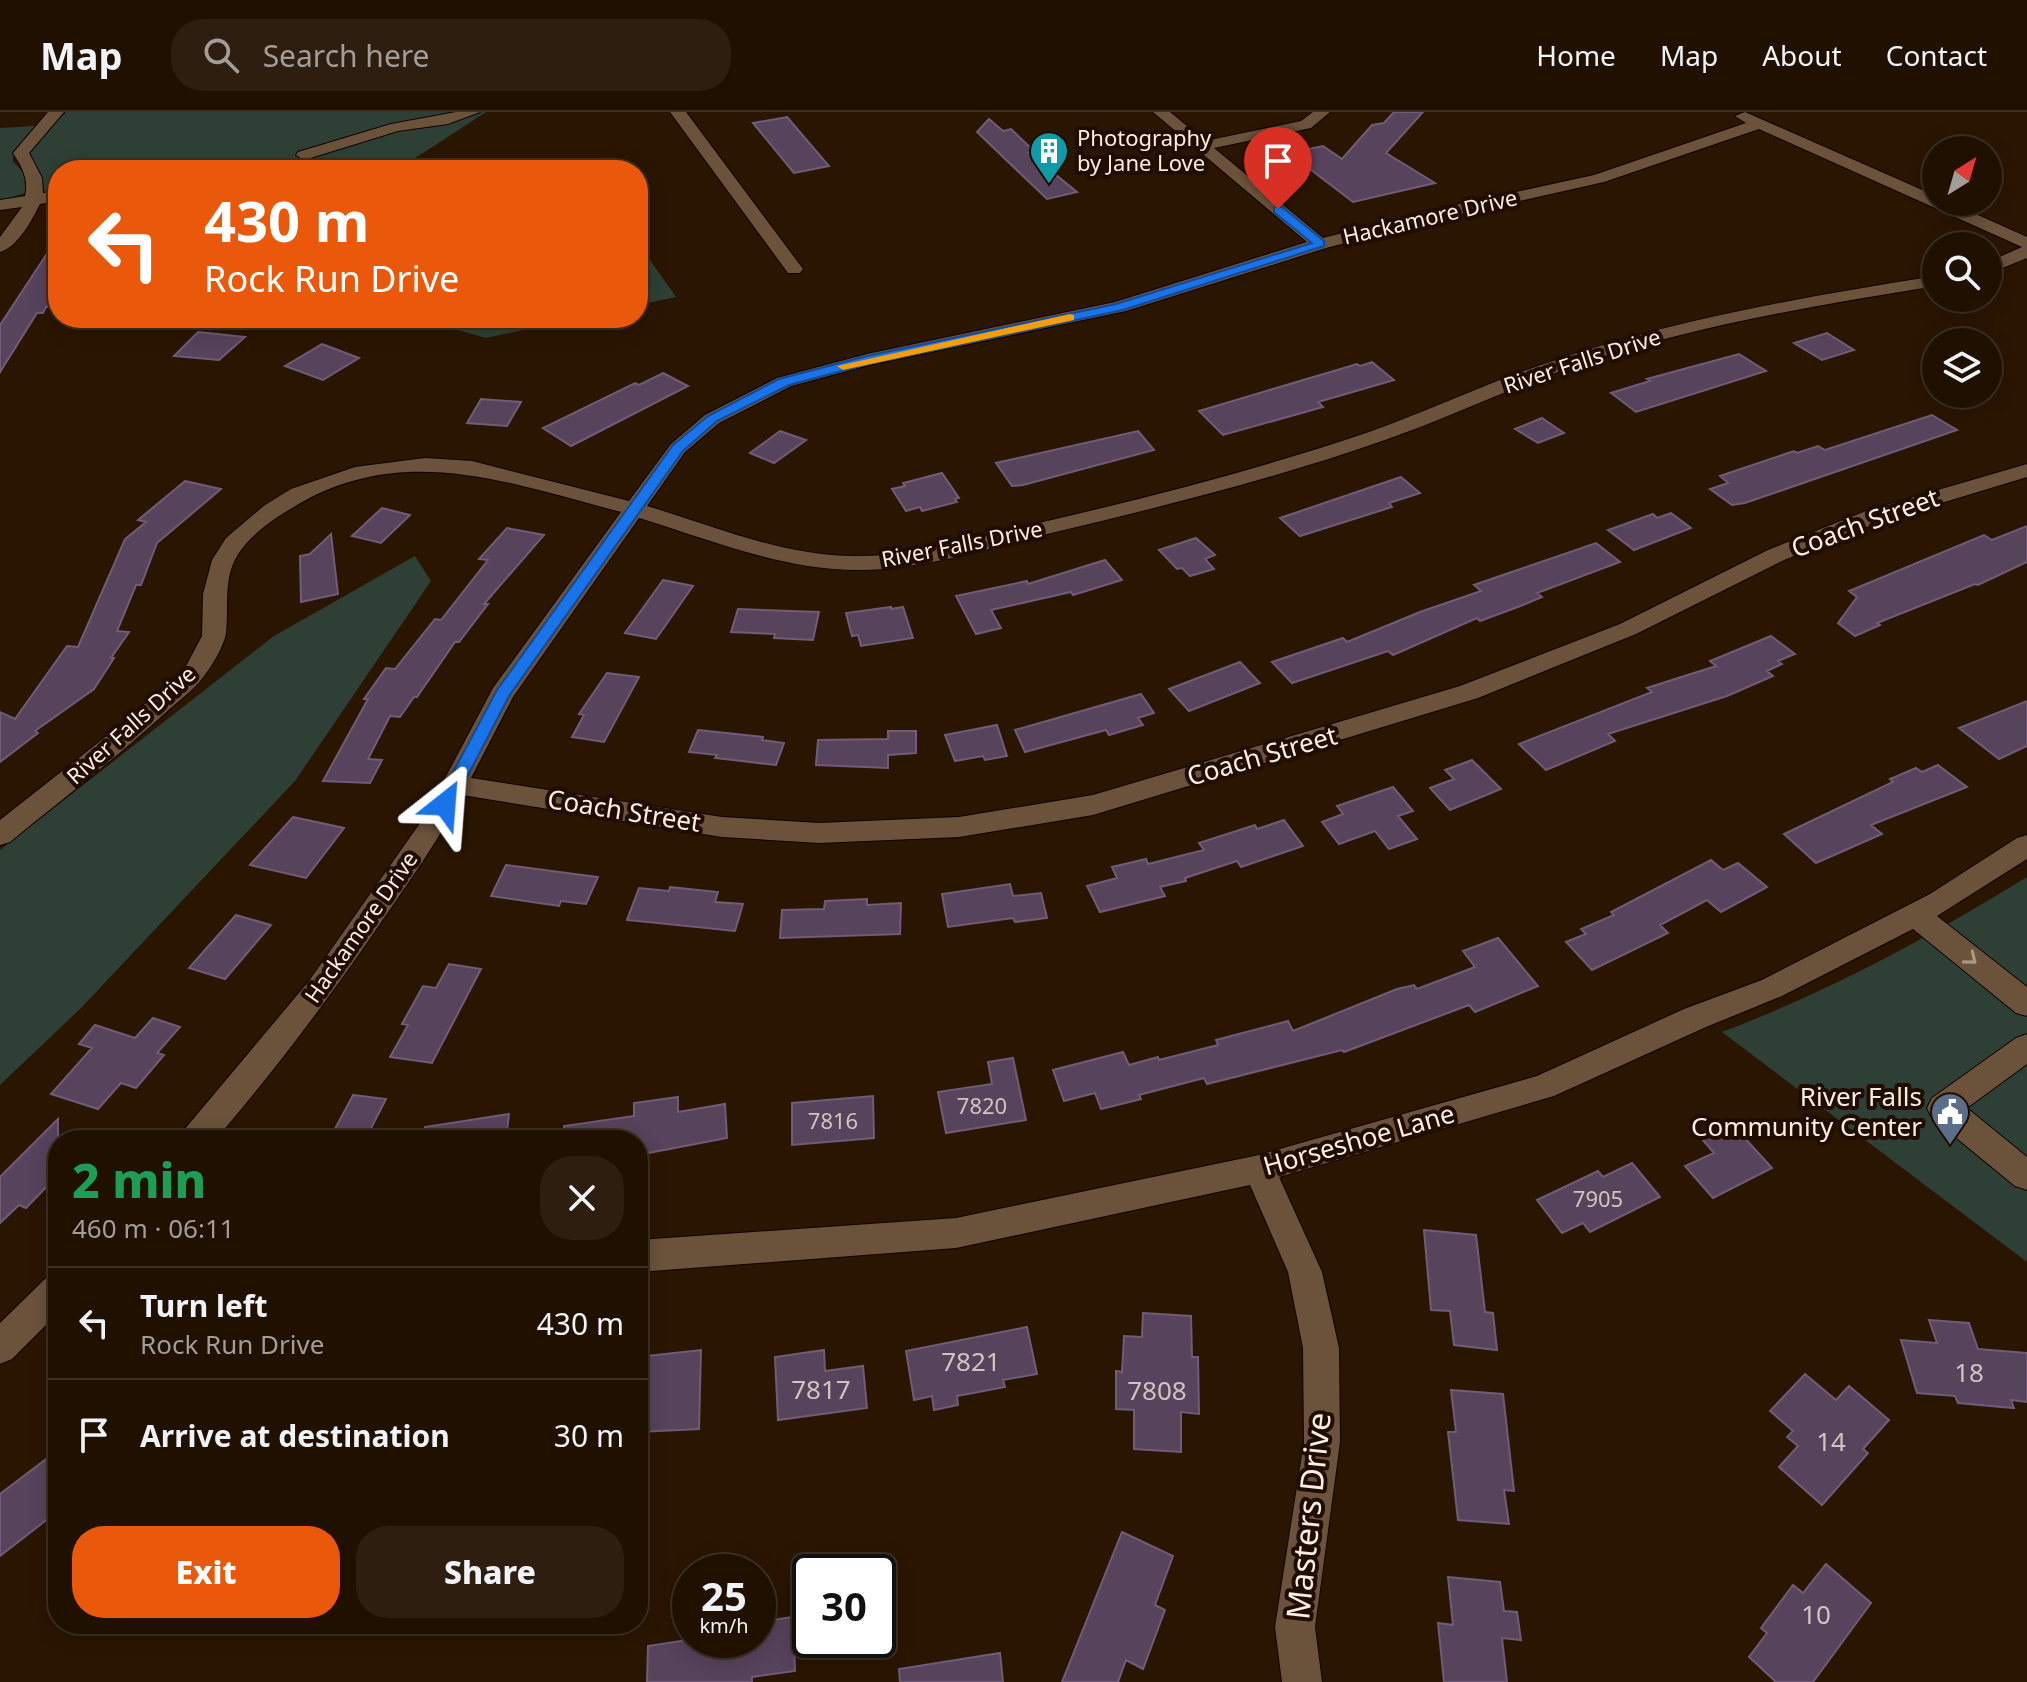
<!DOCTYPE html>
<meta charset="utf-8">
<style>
body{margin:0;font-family:"Noto Sans",sans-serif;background:#2d1e0f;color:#f1f3f6;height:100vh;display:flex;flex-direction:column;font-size:30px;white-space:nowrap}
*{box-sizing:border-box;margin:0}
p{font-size:26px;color:#a29d99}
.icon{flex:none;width:44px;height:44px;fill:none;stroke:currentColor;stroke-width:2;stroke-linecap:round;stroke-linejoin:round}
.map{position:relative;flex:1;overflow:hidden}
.panel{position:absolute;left:48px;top:1018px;width:600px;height:504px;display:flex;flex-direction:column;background:#201000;border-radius:32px;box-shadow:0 4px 20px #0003,0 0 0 2px #3d3022}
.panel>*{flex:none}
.top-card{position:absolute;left:48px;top:48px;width:600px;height:168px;border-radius:32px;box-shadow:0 4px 20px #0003,0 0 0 2px #3d3022;background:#ea580c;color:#fff;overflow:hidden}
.needle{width:52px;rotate:37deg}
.tools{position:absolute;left:1922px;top:24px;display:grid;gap:16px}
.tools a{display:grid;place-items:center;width:80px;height:80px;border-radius:50%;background:#201000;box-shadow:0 4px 20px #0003,0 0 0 2px #3d3022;font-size:40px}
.speed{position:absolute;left:672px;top:1442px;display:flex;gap:16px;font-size:40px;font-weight:700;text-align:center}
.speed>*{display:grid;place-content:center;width:104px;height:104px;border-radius:50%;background:#201000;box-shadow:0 4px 20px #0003,0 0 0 2px #3d3022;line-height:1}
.speed small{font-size:20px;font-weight:400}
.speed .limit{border:4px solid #111;border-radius:12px;background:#fff;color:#111}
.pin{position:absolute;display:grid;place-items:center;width:68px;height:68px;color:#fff;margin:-82px -34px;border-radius:50% 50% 50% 0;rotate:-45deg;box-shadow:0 0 8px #0007}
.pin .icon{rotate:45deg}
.me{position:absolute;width:88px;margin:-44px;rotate:28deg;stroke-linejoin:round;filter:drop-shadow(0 0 6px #0008)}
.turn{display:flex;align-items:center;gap:28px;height:168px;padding:0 24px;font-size:36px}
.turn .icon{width:104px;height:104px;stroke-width:2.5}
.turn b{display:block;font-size:56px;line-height:68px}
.round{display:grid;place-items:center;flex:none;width:84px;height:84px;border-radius:32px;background:#2d1e0f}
.summary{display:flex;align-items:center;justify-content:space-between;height:136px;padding:0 24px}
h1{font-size:48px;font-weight:800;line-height:60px;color:#1e9e55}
.primary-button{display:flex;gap:16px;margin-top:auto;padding:16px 24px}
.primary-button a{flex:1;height:92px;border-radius:32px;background:#ea580c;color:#fff;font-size:32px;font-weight:800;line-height:92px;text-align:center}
.primary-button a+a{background:#2d1e0f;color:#f1f3f6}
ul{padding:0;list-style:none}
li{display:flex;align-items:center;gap:24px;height:112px;padding:0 24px;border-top:2px solid #3d3022}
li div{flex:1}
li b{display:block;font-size:30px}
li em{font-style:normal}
header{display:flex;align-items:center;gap:48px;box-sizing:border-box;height:112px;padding:0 40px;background:#201000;border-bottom:2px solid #3d3022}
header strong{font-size:38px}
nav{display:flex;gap:44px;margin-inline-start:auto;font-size:28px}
.search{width:560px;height:72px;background:#2d1e0f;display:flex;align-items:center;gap:20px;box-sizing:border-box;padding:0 28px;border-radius:32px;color:#a29d99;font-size:30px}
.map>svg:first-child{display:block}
.green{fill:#2e4035}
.building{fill:#57435c;stroke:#715b76;stroke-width:2}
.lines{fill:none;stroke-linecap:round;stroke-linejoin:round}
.minor-casing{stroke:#110200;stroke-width:2}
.minor{fill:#6b533b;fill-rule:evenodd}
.oneway{stroke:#ac9985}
.route{fill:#1a73e8;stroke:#114b97;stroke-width:2}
.slow{fill:#f59e0b}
.labels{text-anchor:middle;stroke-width:8;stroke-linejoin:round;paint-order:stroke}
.far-poi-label{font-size:22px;fill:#fceee0;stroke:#200c00;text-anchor:start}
.far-street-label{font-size:22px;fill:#fceee0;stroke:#200c00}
.number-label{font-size:22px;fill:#d3c3bf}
.street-label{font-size:26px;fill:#fceee0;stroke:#200c00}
.poi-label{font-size:26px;fill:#fceee0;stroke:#200c00;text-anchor:end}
.near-number-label{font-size:26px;fill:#d3c3bf}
.near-street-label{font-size:32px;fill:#fceee0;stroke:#200c00}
</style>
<header>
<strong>Map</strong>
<div class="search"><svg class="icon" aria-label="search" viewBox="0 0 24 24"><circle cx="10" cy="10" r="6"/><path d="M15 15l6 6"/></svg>Search here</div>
<nav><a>Home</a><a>Map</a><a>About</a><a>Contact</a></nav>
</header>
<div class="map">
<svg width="2027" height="1570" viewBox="0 0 2027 1570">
<rect width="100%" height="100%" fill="#2a1500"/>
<path class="green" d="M66 0H486L397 58H58V81L45 82 29 39Z
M35 14 13 41V49L29 67 28 80 0 89V16Z
M638 131 676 185 638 193Z
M416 206H579L486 226Z
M415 444 431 469 295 669 81 896 0 973V738L274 524Z
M2027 765V1150L1722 920C1828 880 1930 825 2027 765Z"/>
<path class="building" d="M1394 0H1423L1386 41 1435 71 1353 90 1289 41 1323 34 1342 47 1372 13 1384 11Z
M787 5 829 54 794 61 753 11Z
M989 7 1003 19 1011 17 1035 40 1029 41 1077 80 1047 87 977 20Z
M58 125V194L46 195 43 201H37L0 260V213Z
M198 220 245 225 219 248 174 244Z
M1827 221 1854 238 1822 248 1794 231Z
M322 232 359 246 323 268 285 254Z
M1739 242 1766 259 1636 300 1611 281 1650 269 1647 267Z
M1372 250 1394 268 1318 290 1323 295 1223 323 1199 299 1357 252 1360 254Z
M663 261 688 274 571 334 543 316 635 271 639 273Z
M481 287 521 290 507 314 467 311Z
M1932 303 1957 318 1745 391 1732 393 1710 377 1728 371 1720 364 1794 339 1797 341 1818 334 1825 338Z
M1542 306 1564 321 1538 331 1515 317Z
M780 319 806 328 774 351 750 341Z
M1138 319 1154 338 1023 373 1012 374 996 351Z
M942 361 959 386 955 387 957 390 922 399 920 395 906 399 892 377 905 374 903 371Z
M1401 365 1420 381 1389 391 1392 395 1300 424 1280 406Z
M185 369 221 377 157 431 141 473H136L117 519 129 520 111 546H114L94 577 35 619 38 621 0 650V600L15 607 67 534 78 535 125 427 146 410 138 408Z
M382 396 410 403 381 431 352 424Z
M1671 401 1691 416 1634 438 1608 418 1653 402 1657 406Z
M2027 414V450L1978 473 1975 472 1877 511 1880 513 1855 524 1838 511 1857 485 1849 479 1984 423 1992 428Z
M507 416 544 423 484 492H488L459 530H455L417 585H414L400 605 390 604 368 647 382 648 370 671 323 669 368 587H364L386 556 395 557 435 507 441 508 488 448 479 447Z
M331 422 338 482 301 490 300 444 310 442Z
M1196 426 1215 443 1205 447 1214 457 1190 464 1182 456 1177 457 1159 438Z
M1596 431 1620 450 1537 481 1542 485 1523 493 1480 509 1477 506 1393 543 1388 539 1292 571 1272 550 1343 526 1347 530 1420 500 1481 479 1474 473Z
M1105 448 1122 468 1073 483 1071 480 991 498 1001 516 976 522 956 484 1027 469 1028 472Z
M663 468 693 474 656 527 625 521Z
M891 495V497L903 495 913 526 861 534 858 523 852 524 846 501Z
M738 497 819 500 813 528 774 526 775 522 731 520Z
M1771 524 1795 542 1778 549 1782 552 1767 559 1773 564 1727 584 1608 622 1615 629 1546 658 1519 632 1652 580 1647 576 1716 554 1710 549Z
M1240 550 1260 571 1189 599 1169 577Z
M607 561 639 565 604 630 572 625 584 603 579 602Z
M1141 582 1154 601 1138 606 1143 613 1109 623 1106 618 1025 640 1015 618Z
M2027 589V634L1999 647 1959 616Z
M997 613 1007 644 985 648 983 644 955 649 945 623Z
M698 618 763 625 762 628 784 631 776 653 715 646 717 643 689 640Z
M888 619H916V641L888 643V656L816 653 818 628 888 627Z
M1472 648 1501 677 1450 698 1430 676 1454 667 1445 658Z
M1938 653 1967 675 1871 713 1882 722 1816 751 1784 722 1893 670 1890 667 1916 656 1922 660Z
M1393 675 1413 699 1398 704 1417 727 1389 737 1375 719 1339 732 1322 710 1343 702 1337 694Z
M293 705 344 716 306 766 250 753Z
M1284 708 1303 734 1241 755 1237 749 1185 766 1186 769 1160 775 1165 784 1100 800 1087 774 1117 766 1112 755 1146 747 1148 752 1204 738 1199 731 1255 713 1257 717Z
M1711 748 1723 758 1738 751 1767 775 1721 800 1707 788 1660 813 1668 821 1592 858 1566 830 1586 822 1581 817 1614 803 1611 800Z
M506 753 598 765 586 792 561 789 559 794 491 784Z
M1010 772 1013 784 1041 781 1047 806 1015 810 1013 806 948 815 942 782Z
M670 775 718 780 715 790 743 792 735 819 627 808 639 776 669 779Z
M867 787V793L901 791 900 822 780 826 782 798 824 797 825 789Z
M236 803 271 813 225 867 189 856Z
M1498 826 1538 874 1475 900 1469 893 1344 940 1342 938 1207 972 1204 966 1139 983 1141 987 1101 997 1095 981 1064 989 1053 958 1123 940 1129 953 1158 945 1159 948 1218 933 1216 928 1288 909 1293 919 1397 877 1414 873 1417 877 1475 855 1463 839Z
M449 852 481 857 432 951 390 945 408 913 402 912 423 874 436 876Z
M153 906 180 915 157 941 164 943 136 976 121 971 98 997 51 982 92 936 79 932 95 913 135 926Z
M1013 946 1026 1008 946 1021 938 980 992 972 988 950Z
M353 983 386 987 365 1028H329Z
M873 984 874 1026 792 1033V991Z
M678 985V1000L725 992 727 1026 638 1043V1028H565L564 1014 634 1004V991Z
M509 1002 506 1028H426L425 1015Z
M58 1007V1063L26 1096 19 1093 0 1111V1065Z
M1732 1012 1772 1056 1713 1086 1685 1054 1714 1041 1702 1027Z
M1632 1051 1660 1085 1590 1120 1583 1111 1562 1121 1537 1088 1598 1059 1603 1065Z
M1424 1118 1476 1123 1485 1200 1493 1201 1497 1238 1454 1233 1450 1199 1431 1198Z
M1143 1201 1191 1204 1192 1245H1198L1199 1302 1181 1300V1340L1134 1337V1298L1116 1297V1259L1122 1260 1124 1224 1142 1225Z
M1929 1208 1969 1211 1978 1237 2027 1241V1290L2011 1288 2014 1296 1958 1291 1955 1284 1917 1281 1901 1228 1937 1231Z
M1027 1215 1037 1262 1003 1268 1005 1275 957 1284 958 1293 934 1298 932 1284 914 1288 906 1239Z
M701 1238 699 1317 638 1320V1245Z
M824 1238 825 1259 863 1254 867 1296 778 1308 775 1245Z
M1805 1262 1836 1288 1849 1274 1889 1308 1863 1337 1868 1341 1822 1393 1779 1355 1798 1334 1787 1325 1793 1319 1770 1299Z
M1451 1278 1503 1282 1514 1379 1504 1378 1509 1412 1458 1408 1448 1320H1456Z
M58 1338V1399L0 1444V1382Z
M1122 1420 1173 1444 1155 1493 1165 1498 1143 1557 1126 1548 1118 1570H1062Z
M1826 1452 1871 1491 1813 1570H1776L1749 1545 1767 1521 1761 1516 1793 1473 1803 1481Z
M1448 1465 1500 1470 1504 1499 1517 1500 1521 1528 1502 1526 1507 1570H1444L1438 1511 1453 1513Z
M793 1505 795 1559 752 1565V1570H647L648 1534 687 1528H758V1510Z
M1000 1541 1003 1570H900L899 1557Z"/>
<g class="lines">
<g class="minor-casing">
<path id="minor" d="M48 0H64L29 41 42 66 43 81 58 79V89L40 92C32 108 18 135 0 140V125L22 95 0 98V88L25 84C29 67 22 55 13 41Z
M456 0H480L448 12 398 19 304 48 296 43 298 40 391 12Z
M670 0H686L800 153 803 157 800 161H788Z
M1153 0H1170L1205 29 1301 9 1313 0H1330L1311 16 1214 36 1323 126 1423 100 1594 63 1746 11 1735 4 1745 0 1936 84V90H1949L2027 125V146L1988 162V150L2022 135 1759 17 1604 70 1425 110 1326 136 1126 199 869 253 791 274 719 311 685 340 647 394C717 415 788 446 862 444 922 443 981 424 1039 411 1151 385 1260 357 1369 320 1428 299 1485 272 1544 252 1672 208 1803 185 1936 164V174C1807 195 1678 216 1555 261 1497 282 1442 308 1385 328 1274 367 1161 395 1047 422 986 437 924 457 861 458 785 459 711 428 639 406L513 585 471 666 722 705 819 711 959 705 1093 683 1460 574 1620 512 1768 438 1866 399 2027 352V365L1882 409 1784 448 1636 522 1478 586 1093 703 959 725 819 731 722 725 462 683C440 726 413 764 386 803 333 881 277 956 215 1028H179L184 1018 309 869 425 704 493 576 621 400C508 371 401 328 292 396 273 407 248 425 237 444 223 467 229 496 226 521 224 534 212 554 204 564 194 578 177 590 164 602 115 647 61 688 10 730L0 733V708L127 608 185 556 202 524 203 482 212 448 226 426 265 393 291 377 355 355 425 346 472 349 629 389 671 332 705 303 777 266 867 242 1115 190 1307 130Z
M2027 723V747L1937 804 2027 875V904L2016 901 1913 817 1782 884 1706 915 1554 984 1279 1065 1322 1160 1339 1236 1340 1330 1315 1515 1322 1570H1282L1275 1515 1304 1330 1303 1236 1288 1160 1250 1073 956 1136 638 1160V1128L956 1106 1259 1043 1537 964 1684 897 1762 868 1930 782 2017 726Z
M2027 922V952L1967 996 2027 1045V1078L2015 1074 1932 1006 1927 996 1932 986 2016 926Z
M58 1161V1201L12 1247 0 1252V1211L46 1166Z"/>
</g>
<use href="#minor" class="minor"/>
</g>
<defs><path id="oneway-chevron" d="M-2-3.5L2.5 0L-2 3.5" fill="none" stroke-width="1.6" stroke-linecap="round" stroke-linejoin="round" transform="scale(2)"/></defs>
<use class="oneway" href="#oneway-chevron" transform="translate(1971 847) rotate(39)"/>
<path class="route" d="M1274 95H1282L1324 129V134L1123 198 868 252 789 273 717 309 683 339 509 584 451 696H439L436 692 497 578 673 333 708 304 779 267 867 244 1116 192 1312 131 1274 100Z"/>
<path class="slow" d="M1070 202 1074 203V208L843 258 837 254Z"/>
<defs>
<g id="building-pin" transform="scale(2)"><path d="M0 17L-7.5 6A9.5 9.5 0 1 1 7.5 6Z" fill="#0f9aa8" stroke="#200c00"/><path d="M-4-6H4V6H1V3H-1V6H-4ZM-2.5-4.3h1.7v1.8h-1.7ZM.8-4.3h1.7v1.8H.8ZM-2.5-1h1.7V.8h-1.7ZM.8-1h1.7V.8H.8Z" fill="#fff"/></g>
<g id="civic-pin" transform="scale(2)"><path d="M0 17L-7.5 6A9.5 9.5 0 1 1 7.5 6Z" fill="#5c6f8a" stroke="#200c00"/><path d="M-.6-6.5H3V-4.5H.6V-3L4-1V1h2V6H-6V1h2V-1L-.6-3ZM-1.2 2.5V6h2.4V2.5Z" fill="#fff"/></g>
</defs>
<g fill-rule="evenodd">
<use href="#building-pin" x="1049" y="39"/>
<use href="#civic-pin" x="1950" y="1000"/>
</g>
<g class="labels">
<g class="far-poi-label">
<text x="1077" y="34">Photography<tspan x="1077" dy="25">by Jane Love</tspan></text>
</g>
<g class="far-street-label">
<text transform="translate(1430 105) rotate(-13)" y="8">Hackamore Drive</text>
<text transform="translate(1582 249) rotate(-18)" y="8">River Falls Drive</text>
<text transform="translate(962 432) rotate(-11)" y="8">River Falls Drive</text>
<text transform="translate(131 613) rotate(-42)" y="8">River Falls Drive</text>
<text transform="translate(361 815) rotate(-55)" y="8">Hackamore Drive</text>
</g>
<g class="number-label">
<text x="982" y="1002">7820</text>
<text x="833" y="1017">7816</text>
<text x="1598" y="1095">7905</text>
</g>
<g class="street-label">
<text transform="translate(1865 411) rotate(-20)" y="9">Coach Street</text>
<text transform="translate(1262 644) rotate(-16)" y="9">Coach Street</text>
<text transform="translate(624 699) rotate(9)" y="9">Coach Street</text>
<text transform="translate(1359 1028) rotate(-16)" y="9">Horseshoe Lane</text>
</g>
<g class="poi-label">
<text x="1922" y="994">River Falls<tspan x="1922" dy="30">Community Center</tspan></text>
</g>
<g class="near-number-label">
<text x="971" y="1259">7821</text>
<text x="1969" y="1270">18</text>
<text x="821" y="1287">7817</text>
<text x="1157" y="1288">7808</text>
<text x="1831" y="1339">14</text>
<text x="1816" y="1512">10</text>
</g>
<g class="near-street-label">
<text transform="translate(1309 1404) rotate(-84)" y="11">Masters Drive</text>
</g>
</g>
</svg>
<div class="tools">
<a><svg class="needle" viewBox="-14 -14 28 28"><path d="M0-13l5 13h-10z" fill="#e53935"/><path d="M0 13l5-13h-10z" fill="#a29d99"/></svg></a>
<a><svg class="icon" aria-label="search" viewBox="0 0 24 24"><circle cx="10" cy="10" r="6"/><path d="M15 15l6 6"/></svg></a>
<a><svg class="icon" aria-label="layers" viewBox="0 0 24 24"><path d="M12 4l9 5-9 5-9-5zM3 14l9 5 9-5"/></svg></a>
</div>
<div class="speed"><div>25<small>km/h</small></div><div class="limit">30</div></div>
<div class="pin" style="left:1278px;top:97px;background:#d93025"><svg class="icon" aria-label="arrive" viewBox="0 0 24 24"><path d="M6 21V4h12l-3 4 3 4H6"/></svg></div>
<svg class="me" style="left:445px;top:692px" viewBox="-20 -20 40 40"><path d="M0-17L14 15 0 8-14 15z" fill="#1a73e8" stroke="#fff" stroke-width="4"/></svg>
<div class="top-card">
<div class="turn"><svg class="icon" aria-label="left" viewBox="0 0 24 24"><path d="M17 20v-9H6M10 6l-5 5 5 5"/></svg><div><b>430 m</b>Rock Run Drive</div></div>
</div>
<section class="panel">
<div class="summary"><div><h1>2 min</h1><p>460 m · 06:11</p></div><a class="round"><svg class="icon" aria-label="close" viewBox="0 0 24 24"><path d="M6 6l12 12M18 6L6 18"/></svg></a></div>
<ul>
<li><svg class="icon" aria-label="left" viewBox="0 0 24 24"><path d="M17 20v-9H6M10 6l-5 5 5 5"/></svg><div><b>Turn left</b><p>Rock Run Drive</p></div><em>430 m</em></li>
<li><svg class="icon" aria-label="arrive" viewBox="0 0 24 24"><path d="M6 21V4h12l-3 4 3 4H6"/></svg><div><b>Arrive at destination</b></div><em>30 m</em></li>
</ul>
<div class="primary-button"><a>Exit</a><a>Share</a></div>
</section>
</div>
